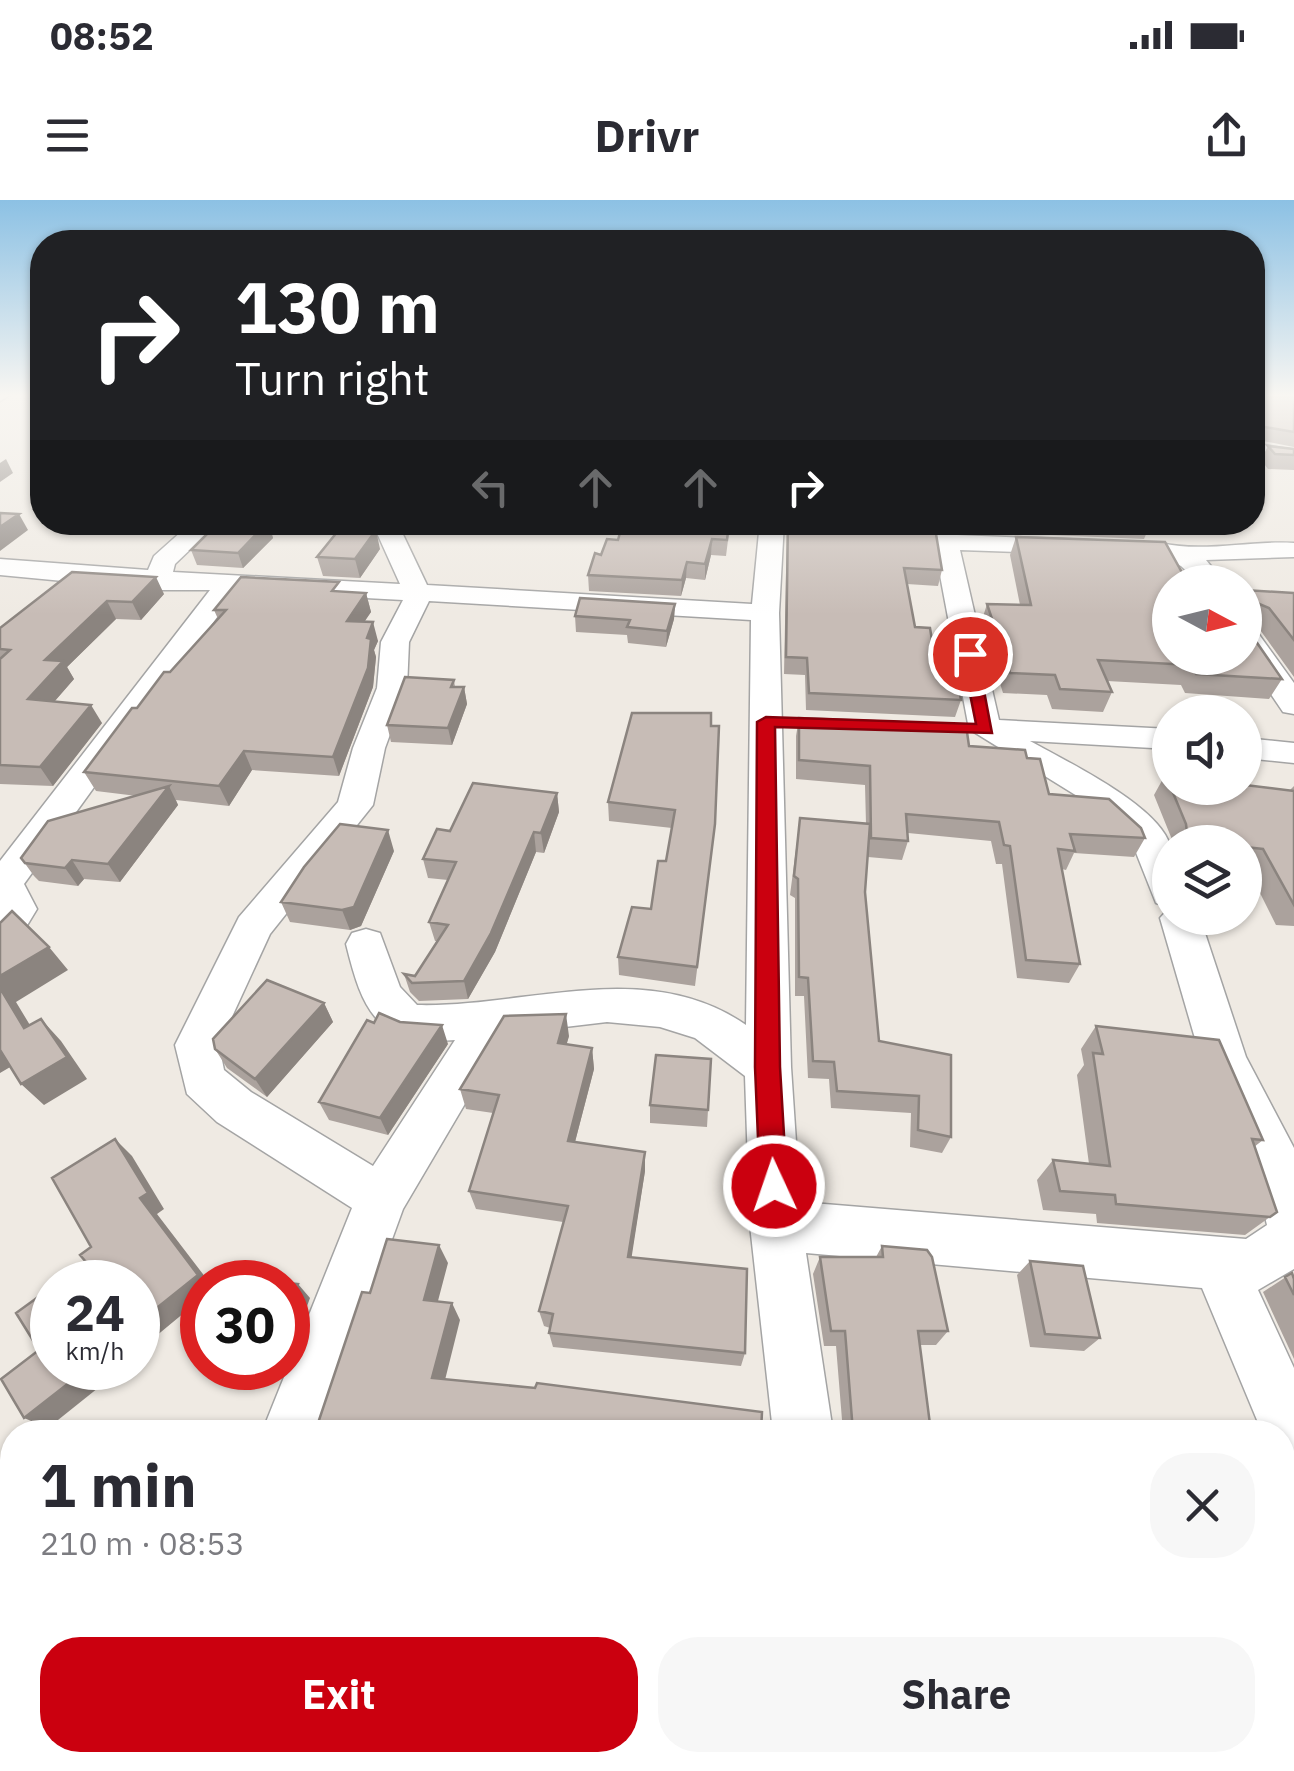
<!DOCTYPE html>
<meta charset="utf-8">
<style>
body{margin:0;font-family:"IBM Plex Sans",sans-serif;background:#f7f7f7;color:#2b2b33;height:100vh;display:flex;flex-direction:column;font-size:38px;white-space:nowrap}
*{box-sizing:border-box;margin:0}
p{font-size:32px;color:#7c7c81}
.icon{flex:none;width:55px;height:55px;fill:none;stroke:currentColor;stroke-width:2;stroke-linecap:round;stroke-linejoin:round}
.map{position:relative;flex:1;overflow:hidden}
.sheet{position:absolute;left:0px;top:1220px;width:1295px;height:352px;display:flex;flex-direction:column;background:#fff;border-radius:40px 40px 0 0;box-shadow:0 2px 8px #0004}
.sheet>*{flex:none}
.guide{position:absolute;left:30px;top:30px;width:1235px;height:305px;border-radius:40px;box-shadow:0 2px 8px #0004;background:#202124;color:#fff;overflow:hidden}
.needle{width:65px;rotate:97deg}
.controls{position:absolute;left:1152px;top:365px;display:grid;gap:20px}
.controls a{display:grid;place-items:center;width:110px;height:110px;border-radius:50%;background:#fff;box-shadow:0 2px 8px #0004;font-size:50px}
.speed{position:absolute;left:30px;top:1060px;display:flex;gap:20px;font-size:50px;font-weight:700;text-align:center}
.speed>*{display:grid;place-content:center;width:130px;height:130px;border-radius:50%;background:#fff;box-shadow:0 2px 8px #0004;line-height:1}
.speed small{font-size:25px;font-weight:400}
.speed .limit{border:15px solid #d22;background:#fff;color:#111}
.pin{position:absolute;display:grid;place-items:center;width:85px;height:85px;color:#fff;margin:-42px;border:5px solid #fff;border-radius:50%;box-shadow:0 2px 10px #0007}
.me{position:absolute;width:110px;margin:-55px;rotate:357deg;stroke-linejoin:round;filter:drop-shadow(0 0 8px #0008)}
.turn{display:flex;align-items:center;gap:35px;height:210px;padding:0 40px;font-size:45px}
.turn .icon{width:130px;height:130px;stroke-width:2.5}
.turn b{display:block;font-size:70px;line-height:85px}
.lanes{display:flex;align-items:center;height:95px;padding:0 40px;background:#0003;justify-content:center;gap:50px;direction:ltr}
.lanes .off{opacity:.35}
.round{display:grid;place-items:center;flex:none;width:105px;height:105px;border-radius:40px;background:#f7f7f7}
.headline{display:flex;align-items:center;justify-content:space-between;height:170px;padding:0 40px}
h1{font-size:60px;font-weight:700;line-height:75px}
.cta{display:flex;gap:20px;margin-top:auto;padding:20px 40px}
.cta a{flex:1;height:115px;border-radius:40px;background:#cb000f;color:#fff;font-size:40px;font-weight:700;line-height:115px;text-align:center}
.cta a+a{background:#f7f7f7;color:#2b2b33}
.status{display:flex;justify-content:space-between;align-items:center;height:70px;padding:0 50px;background:#fff;direction:ltr}
.status svg{height:28px;fill:currentColor}
header{display:flex;justify-content:space-between;align-items:center;height:130px;padding:0 40px;background:#fff;font-size:45px;font-weight:700}
.map>svg:first-child{display:block}
.lines{fill:none;stroke-linecap:round;stroke-linejoin:round}
.minor-casing{stroke:#a4a4a4;stroke-width:3}
.minor{fill:#fff;fill-rule:evenodd}
.wall{fill:#aba29d}
.shaded-wall{fill:#8b847f}
.building{fill:#c7bcb6;stroke:#8b847f;stroke-width:2.5}
.route{fill:#cb000f;stroke:#84000a;stroke-width:2.5}
</style>
<div class="status"><b>08:52</b><svg viewBox="0 0 49 12"><path d="M0 12V9h3v3zM5 12V6h3v6zM10 12V3h3v9zM15 12V0h3v12zM26 1h20v11H26zM47 4h2v5h-2z"/></svg></div>
<header><svg class="icon" aria-label="menu" viewBox="0 0 24 24"><path d="M4 6h16M4 12h16M4 18h16"/></svg>Drivr<svg class="icon" aria-label="share" viewBox="0 0 24 24"><path d="M12 15V3M7 8l5-5 5 5M5 13v7h14v-7"/></svg></header>
<div class="map">
<svg width="1294" height="1571" viewBox="0 0 1294 1571">
<rect width="100%" height="100%" fill="#efeae3"/>
<g class="lines">
<g class="minor-casing">
<path id="minor" d="M0 195H10L0 201Z
M1252 243 1294 250V262L1252 255Z
M192 322H219L175 364 173 372 400 384 372 322H397L427 385 752 404 760 322H784L779 413 791 867 800 1002 1246 1039 1267 1025 1253 968 1201 859 1160 718 1170 707 1156 703 1133 645 1090 604 969 529 930 322H954L957 335 1161 343C1203 353 1251 340 1294 343V357L1206 360 1224 382H1198L1181 366 1161 357 960 350 999 520 1170 529V549L1030 541C1066 561 1151 602 1168 640 1177 660 1170 695 1170 718H1200L1246 857 1294 948V1069L1258 1090 1294 1168V1266L1282 1262V1232H1262L1202 1088 806 1053 833 1232H773L750 1025 745 876 695 838 660 827 607 822 506 834 403 1009 322 1232H262L352 1008 217 922 187 894 175 845 239 717 338 602 353 548 377 488 381 442 403 400 236 391 24 684 37 709 14 747 0 751V661L210 390H158L0 375V359L148 370 154 356ZM429 401 751 420 746 825C646 756 526 808 417 805L400 787 380 733 366 729 352 733 346 744C363 813 377 845 455 840L373 966 251 892 224 870 219 845 270 734 373 605 385 548 407 488 409 442Z
M1245 426 1255 429 1294 483V514L1283 512 1245 456Z
M1245 538 1294 543V563L1245 558Z
M0 1417 12 1423V1520L0 1515Z
M12 1540V1560H130L125 1571H8L4 1560Z
M810 1560H884L886 1571H812Z"/>
</g>
<use href="#minor" class="minor"/>
</g>
<path class="wall" d="M1252 195H1294V247L1253 239Z
M1268 246 1294 249V270L1268 269 1261 260Z
M268 322 273 338 243 368 197 365 191 350Z
M623 322H757L755 334 729 332 726 356 711 355 705 380 686 378 681 396 589 391 588 375 601 355 618 340Z
M787 322H934L942 370 938 386 907 384 915 427 961 500 955 517 806 510 805 475 784 474Z
M957 322H1151V323L1144 339 960 331Z
M1016 337 1170 458 1245 390 1294 393V477L1258 427 1252 425 1253 437 1282 479 1269 499 1185 493 1181 485 1107 481 1112 492 1103 512 1052 509 1047 495 1003 493 981 423 987 404 1020 405 1010 355Z
M380 349 360 378 323 376 317 357Z
M72 372 164 394 141 420 116 419 67 467 74 479 54 502 102 523 53 586 0 584V428Z
M341 392 366 393 371 412 364 421 378 441 374 450 376 457 373 487 339 576 252 570 229 606 176 600 178 605 120 682 84 679 78 686 39 681 34 676 21 658 137 596 96 591 84 572 137 508 218 419 214 410Z
M675 404 674 419 666 447 628 443 627 435 576 432 575 416Z
M454 480 455 487H464L467 504 452 545 391 542 387 525Z
M799 518 969 546 1027 558 1049 594 1145 638 1134 657 1074 653 1066 670 1062 669 1080 764 1069 783 1017 778 1002 664H996L991 641 908 633V641L902 660 868 657 865 692 879 841 951 937 942 953 910 947 911 913 831 908 829 879 808 878 804 796H795V698L790 695 800 618 866 624 865 585 796 579V536Z
M711 526 715 624 695 786 619 775 618 757 651 709 666 661 672 628 609 621 608 602Z
M1165 575 1290 590 1294 586V726L1276 725 1248 669 1245 668V642H1173L1154 595Z
M557 593 559 612 544 653 536 652 495 752 468 799 419 801 410 792 404 774 415 776 437 741H435L429 722 448 680 428 678 423 659 450 631Z
M394 651 361 726 350 730 290 722 281 702Z
M324 803 333 822 267 897 227 868 215 849Z
M1096 826 1263 940 1254 947 1277 1012 1245 1035 1097 1023 1096 1014 1043 1010 1037 980 1053 960 1089 964 1077 875 1084 865 1081 849Z
M569 836 566 845 592 848 594 869 575 942 645 971 631 1057 745 1153 741 1166 553 1147 549 1133 550 1128 544 1126 539 1111 563 1022 476 1009 469 991 493 913 466 909 460 889Z
M448 844 388 935 329 920 319 902Z
M650 905 708 910 707 927 650 923Z
M882 1046 948 1131 936 1145H920L931 1232H843L836 1146H824L813 1074 820 1057H876Z
M1030 1061 1100 1138 1084 1151 1030 1147 1017 1075Z
M1292 1073 1294 1079V1159L1263 1092Z
M238 1168H284L282 1172Z
M382 1560H465L507 1569V1571H379Z
M1004 1560H1262L1265 1571H1013L1005 1569Z"/>
<path class="shaded-wall" d="M6 259 13 273 0 282V263Z
M19 314 28 330 0 351V327Z
M268 322 273 338 243 368 238 353Z
M376 330 380 349 360 378 355 359Z
M712 339 711 355 705 380V364Z
M687 362 686 378 681 396 682 380Z
M156 377 164 394 141 420 132 402Z
M366 393 371 412 353 439 347 421Z
M107 401 116 419 67 467 74 479 40 518 28 499 45 460Z
M675 404 674 419 666 447 667 431Z
M373 422 378 441 374 450 376 457 373 487 339 576 333 557 367 438Z
M464 487 467 504 452 545 448 528Z
M91 505 102 523 53 586 40 567Z
M244 551 252 570 229 606 219 586Z
M169 586 178 605 120 682 108 664Z
M557 593 559 612 544 653 541 633Z
M388 630 394 651 361 726 350 730 342 710Z
M534 632 536 652 495 752 468 799 464 781Z
M72 660 84 679 78 686 65 668Z
M49 747 68 770 16 802 45 850 24 828 0 788V776Z
M324 803 333 822 267 897 255 879Z
M566 814 569 836 561 864 558 843Z
M41 819 61 841 87 879 44 905 21 884Z
M442 825 448 844 388 935 380 918Z
M0 846 17 863 0 873Z
M592 848 594 869 570 961 568 941Z
M115 939 132 956 164 1009 157 1014 209 1082H202V1098L138 1151 140 998Z
M645 952V971L629 1074 628 1057Z
M439 1045 448 1063 434 1116 424 1100Z
M298 1084 310 1098 288 1158V1110Z
M452 1103 460 1120 442 1192 432 1178Z
M88 1168H123L48 1228 24 1218Z"/>
<path class="building" d="M1252 195H1294V232L1259 226 1255 231 1252 228Z
M1268 246 1294 249V255L1275 254Z
M0 313 19 314 0 327Z
M219 322H268L238 353 191 350Z
M623 322H729L727 340 712 339 705 364 687 362 682 380 588 375 595 353 601 355 607 339 618 340Z
M788 322H934L942 370 904 368 915 427 930 428 935 459 954 460 961 500 809 493 807 458 786 457Z
M342 326 376 330 355 359 317 357Z
M1016 337 1165 342 1184 376 1214 378 1217 382H1170V458H1245V390L1294 393V440L1269 408 1257 403 1252 407 1253 437 1282 479 1196 474 1191 465 1098 460 1112 492 1060 489 1055 475 1010 473 987 404 1031 405Z
M72 372 156 377 132 402 107 401 45 460 63 461 28 499 91 505 40 567 0 565V459L10 450 0 449V428Z
M241 377 339 382 332 391 366 393 347 421 373 422 367 438 371 439 368 468 333 557 244 551 219 586 84 572 132 508H137L164 472H170L226 410H214Z
M580 398 675 404 667 431 627 427 630 420 575 416Z
M405 477 454 480 451 487H464L448 528 387 525Z
M632 513H711V526H719L715 624 697 767 618 757 632 707 651 709 658 661H666L675 610 608 602Z
M799 518 966 525 969 546 1025 550 1027 558 1040 559 1049 594 1109 599 1141 628 1145 638 1070 634 1075 651 1058 649 1080 764 1026 760 1010 646 1004 645 999 622 906 614 908 641 871 638 870 566 799 560Z
M473 583 557 593 541 633 534 632 491 733 464 781 412 783 404 774 415 776 448 725 429 722 456 662 423 659 437 629 450 631Z
M1245 585 1294 591V705L1263 649 1245 647V642H1188L1186 624 1171 588H1245Z
M169 586 108 664 72 660 65 668 25 663 21 658 48 621Z
M800 618 870 624 865 692 879 841 951 855V937L918 930 919 896 837 891 834 862 813 861 808 778 799 777 798 679 794 676Z
M340 624 388 630 354 707 342 710 281 702 304 667Z
M12 711 49 747 0 776V723Z
M267 780 324 803 255 879 215 849 213 839Z
M0 788 24 828 41 819 67 857 21 884 0 850Z
M379 813 400 822 442 825 380 918 319 902 367 820 374 823Z
M566 814 558 843 592 848 568 941 645 952 628 1057 747 1069 745 1153 549 1133 553 1114 539 1111 568 1006 469 991 499 895 460 889 504 816Z
M1096 826 1219 840 1263 940 1252 939 1277 1012 1270 1017 1116 1004 1115 995 1060 991 1053 960 1110 966 1093 853 1103 854Z
M656 855 711 859 708 910 650 905Z
M115 939 148 993 140 998 198 1075 138 1123V1082H58L86 1062 80 1055 91 1047 52 978Z
M387 1039 439 1045 424 1100 452 1103 432 1178 535 1188 537 1183 762 1212 761 1232H315L362 1092 370 1093Z
M882 1046 927 1050 932 1057 948 1131H918L931 1232H853L845 1131H831L820 1057H883Z
M1030 1061 1083 1066 1100 1138 1045 1134Z
M1292 1073 1294 1079V1095L1285 1077Z
M223 1077 281 1082H220Z
M288 1083 298 1084 288 1110Z
M52 1087V1168H88L24 1218 1 1179 39 1150 16 1113Z
M202 1125V1153L191 1152Z
M382 1560H437L487 1571H379Z
M591 1560H728L727 1571H589Z
M1023 1560H1262L1265 1571H1024Z"/>
<linearGradient id="sky" x2="0" y2="1"><stop stop-color="#8cc1e4"/><stop offset="0.47" stop-color="#f8f6f2"/><stop offset="1" stop-color="#f8f6f2" stop-opacity="0"/></linearGradient>
<rect width="1294" height="415" fill="url(#sky)"/>
<path class="route" d="M970 450 977 454 992 533 775 527 780 867 787 986 783 994 774 998 764 994 760 986 755 867 757 522 766 517 976 524 962 454Z"/>
</svg>
<div class="controls">
<a><svg class="needle" viewBox="-14 -14 28 28"><path d="M0-13l5 13h-10z" fill="#e53935"/><path d="M0 13l5-13h-10z" fill="#7c7c81"/></svg></a>
<a><svg class="icon" aria-label="sound" viewBox="0 0 24 24"><path d="M4 9h4l5-4v14l-5-4H4zM17 9q2 3 0 6"/></svg></a>
<a><svg class="icon" aria-label="layers" viewBox="0 0 24 24"><path d="M12 4l9 5-9 5-9-5zM3 14l9 5 9-5"/></svg></a>
</div>
<div class="speed"><div>24<small>km/h</small></div><div class="limit">30</div></div>
<div class="pin" style="left:970px;top:454px;background:#d93025"><svg class="icon" aria-label="arrive" viewBox="0 0 24 24"><path d="M6 21V4h12l-3 4 3 4H6"/></svg></div>
<svg class="me" style="left:774px;top:986px" viewBox="-20 -20 40 40"><circle r="17" fill="#cb000f" stroke="#fff" stroke-width="3"/><path d="M0-11L8 9 0 5-8 9z" fill="#fff"/></svg>
<div class="guide">
<div class="turn"><svg class="icon" aria-label="right" viewBox="0 0 24 24"><path d="M7 20v-9h11M14 6l5 5-5 5"/></svg><div><b>130 m</b>Turn right</div></div>
<div class="lanes"><svg class="icon off" aria-label="left" viewBox="0 0 24 24"><path d="M17 20v-9H6M10 6l-5 5 5 5"/></svg><svg class="icon off" aria-label="ahead" viewBox="0 0 24 24"><path d="M12 20V5M6 11l6-6 6 6"/></svg><svg class="icon off" aria-label="ahead" viewBox="0 0 24 24"><path d="M12 20V5M6 11l6-6 6 6"/></svg><svg class="icon" aria-label="right" viewBox="0 0 24 24"><path d="M7 20v-9h11M14 6l5 5-5 5"/></svg></div>
</div>
<section class="sheet">
<div class="headline"><div><h1>1 min</h1><p>210 m · 08:53</p></div><a class="round"><svg class="icon" aria-label="close" viewBox="0 0 24 24"><path d="M6 6l12 12M18 6L6 18"/></svg></a></div>
<div class="cta"><a>Exit</a><a>Share</a></div>
</section>
</div>
